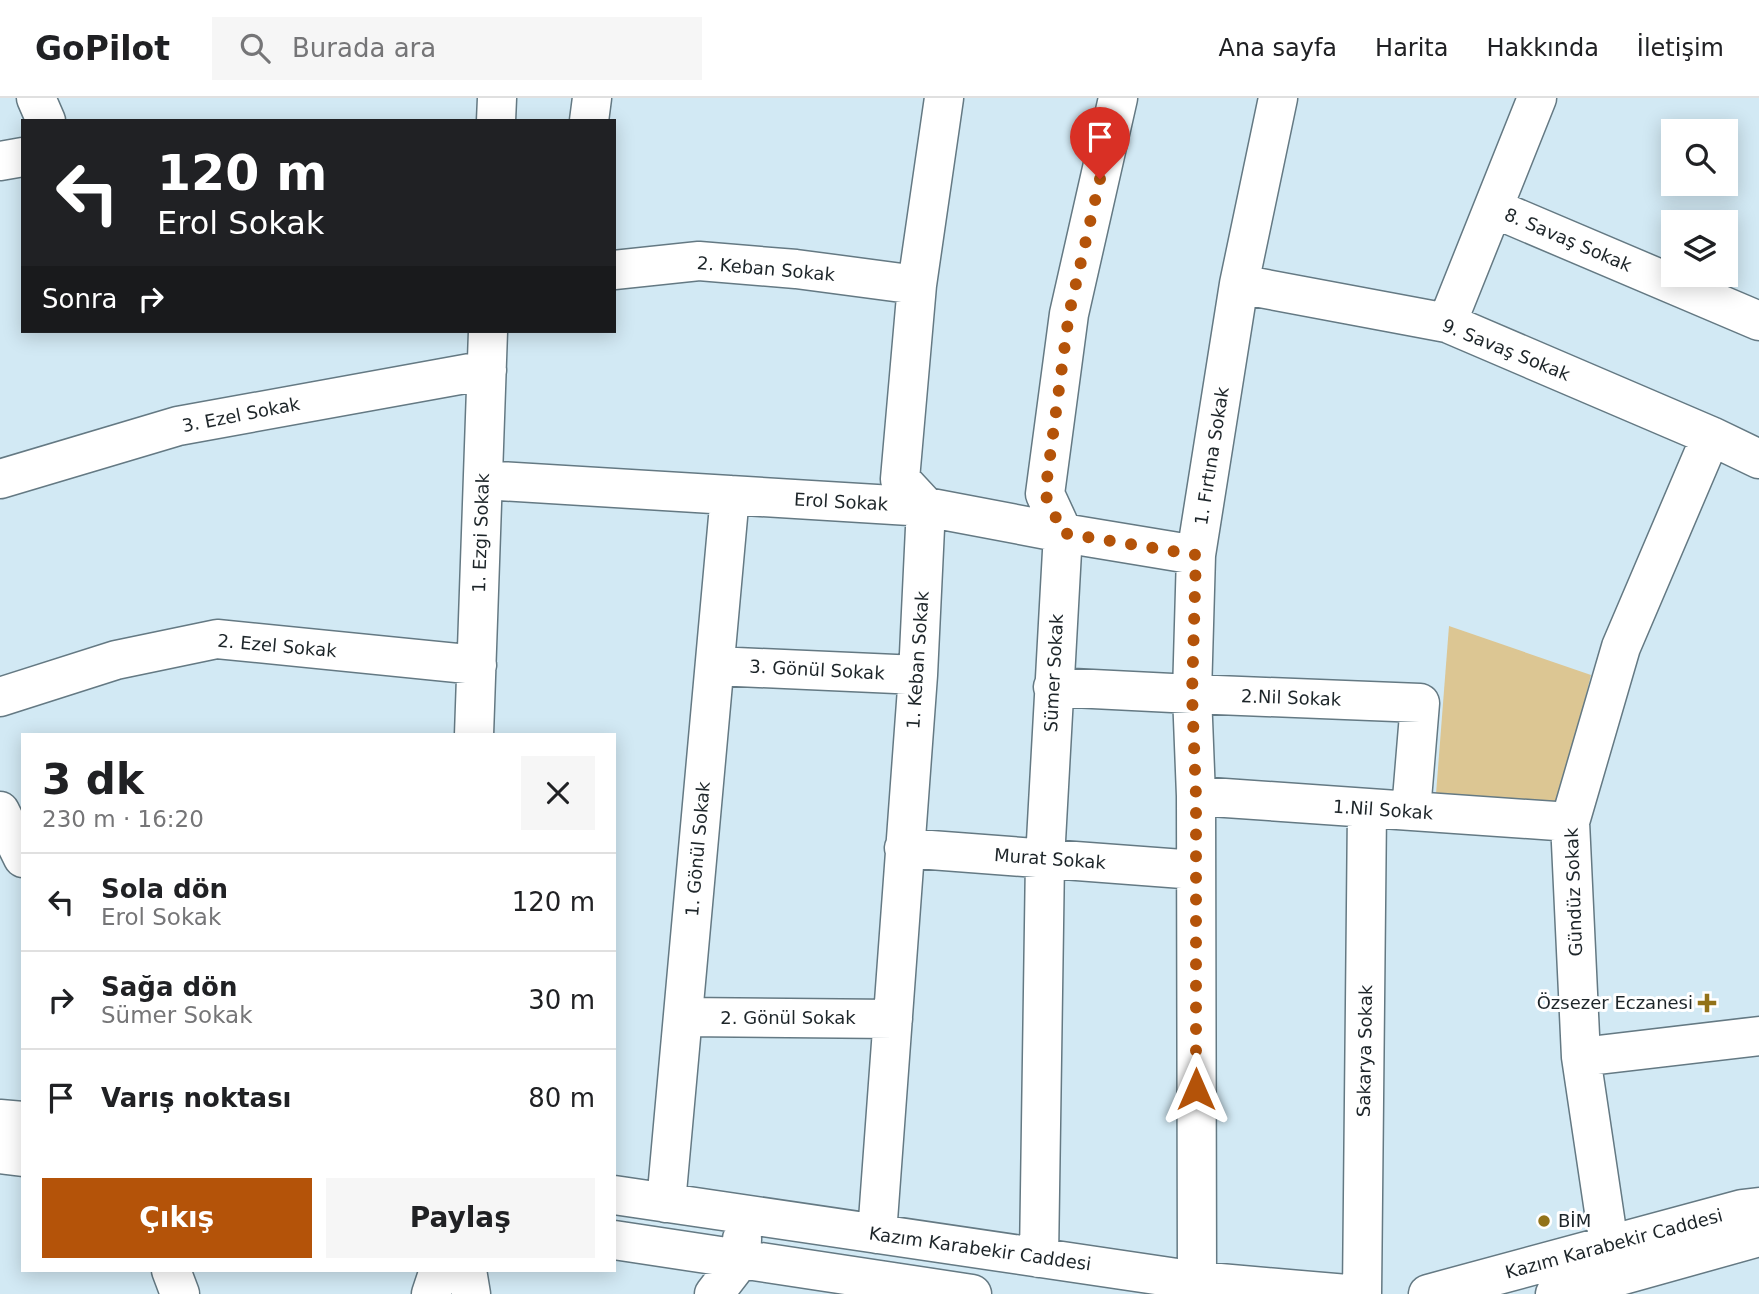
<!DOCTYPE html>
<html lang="tr">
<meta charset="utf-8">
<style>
body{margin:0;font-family:"DejaVu Sans",sans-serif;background:#f6f6f6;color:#202124;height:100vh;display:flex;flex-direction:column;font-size:26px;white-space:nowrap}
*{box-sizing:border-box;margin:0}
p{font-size:23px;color:#757577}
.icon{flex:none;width:38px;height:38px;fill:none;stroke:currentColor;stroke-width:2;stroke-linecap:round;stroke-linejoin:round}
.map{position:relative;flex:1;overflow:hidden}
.drawer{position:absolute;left:21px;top:635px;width:595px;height:539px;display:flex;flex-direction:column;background:#fff;border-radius:0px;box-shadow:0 4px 18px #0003}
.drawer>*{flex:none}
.top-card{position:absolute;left:21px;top:21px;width:595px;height:214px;border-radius:0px;box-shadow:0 4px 18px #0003;background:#202124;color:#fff;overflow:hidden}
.tools{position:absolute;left:1661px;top:21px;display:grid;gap:14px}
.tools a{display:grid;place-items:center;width:77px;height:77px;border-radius:0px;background:#fff;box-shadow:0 4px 18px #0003;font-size:35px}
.pin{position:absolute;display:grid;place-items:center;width:60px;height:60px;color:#fff;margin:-72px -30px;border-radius:50% 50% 50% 0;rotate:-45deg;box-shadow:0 0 7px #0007}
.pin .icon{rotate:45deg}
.me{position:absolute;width:77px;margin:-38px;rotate:0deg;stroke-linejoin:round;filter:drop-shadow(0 0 5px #0008)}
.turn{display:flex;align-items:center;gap:24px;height:147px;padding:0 21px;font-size:32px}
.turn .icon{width:91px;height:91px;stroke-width:2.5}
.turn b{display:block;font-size:49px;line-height:60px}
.then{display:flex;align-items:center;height:66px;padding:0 21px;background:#0003;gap:14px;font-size:26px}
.round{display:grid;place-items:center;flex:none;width:74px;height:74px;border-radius:0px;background:#f6f6f6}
.overview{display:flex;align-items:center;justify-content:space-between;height:119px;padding:0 21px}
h1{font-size:42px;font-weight:800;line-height:52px}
.primary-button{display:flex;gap:14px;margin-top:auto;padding:14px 21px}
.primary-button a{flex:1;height:80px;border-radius:0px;background:#b45309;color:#fff;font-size:28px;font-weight:800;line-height:80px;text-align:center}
.primary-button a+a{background:#f6f6f6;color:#202124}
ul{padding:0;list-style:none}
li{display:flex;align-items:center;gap:21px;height:98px;padding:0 21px;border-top:2px solid #e0e0e0}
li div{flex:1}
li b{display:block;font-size:26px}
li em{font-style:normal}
header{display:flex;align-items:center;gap:42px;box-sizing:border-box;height:98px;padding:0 35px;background:#fff;border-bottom:2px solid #e0e0e0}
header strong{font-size:33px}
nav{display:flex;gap:38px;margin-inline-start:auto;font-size:24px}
.search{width:490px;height:63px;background:#f6f6f6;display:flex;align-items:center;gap:18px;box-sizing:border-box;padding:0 24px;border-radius:0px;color:#757577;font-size:26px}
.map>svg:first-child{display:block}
.green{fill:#dcc693}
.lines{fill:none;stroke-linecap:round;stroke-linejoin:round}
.minor-casing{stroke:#647983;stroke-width:41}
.minor{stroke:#fff;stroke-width:38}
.route{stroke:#b45309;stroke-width:12;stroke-dasharray:0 21.6}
.poi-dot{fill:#927219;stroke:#fff;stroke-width:2.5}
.labels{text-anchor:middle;stroke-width:6;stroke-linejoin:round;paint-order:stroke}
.street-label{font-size:18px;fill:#1d2529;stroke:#fff}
.poi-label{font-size:18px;fill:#1d2529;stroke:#fff;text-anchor:end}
</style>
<header>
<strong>GoPilot</strong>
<div class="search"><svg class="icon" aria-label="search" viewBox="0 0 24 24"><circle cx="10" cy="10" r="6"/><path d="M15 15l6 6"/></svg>Burada ara</div>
<nav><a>Ana sayfa</a><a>Harita</a><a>Hakkında</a><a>İletişim</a></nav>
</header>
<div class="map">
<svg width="1759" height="1196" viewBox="0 0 1759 1196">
<rect width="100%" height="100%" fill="#d2e9f4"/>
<path class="green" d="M1449 528 1591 577 1558 709 1436 696Z"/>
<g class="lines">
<g class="minor-casing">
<path id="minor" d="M36 0 46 23
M496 23 497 0
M589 23 592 0
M0 63 23 59
M1493 110 1759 223
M614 172 699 163 796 171 917 187
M1239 186 1447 225 1711 338 1759 361
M1447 225 1537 0
M0 381 178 328 487 272
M483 382 926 409 1063 435 1196 457
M715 568 918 577
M1053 589 1192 596 1420 605 1411 713
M0 599 116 562 217 541 477 567
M474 637 488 233
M1196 698 1570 724
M0 713 23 760
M904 750 1196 772
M683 919 893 921
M1581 959 1759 938
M0 1021 23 1023
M0 1056 23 1059
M614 1097 1197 1183 1347 1196
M666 1105 730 397
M877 1136 918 577 926 409 900 381 917 187 944 0
M614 1142 972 1196
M1609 1147 1581 959 1570 724 1621 549 1711 338
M1039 1160 1045 761 1063 435 1045 396 1069 216 1118 0
M171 1172 180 1196
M467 1172 471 1196
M1197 1183 1196 698 1192 596 1196 457 1239 186 1278 0
M431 1196 439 1172
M714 1196 741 1161 742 1141
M1362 1196 1367 711
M1428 1196 1742 1111 1759 1109
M1555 1196 1759 1139"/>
</g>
<use href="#minor" class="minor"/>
</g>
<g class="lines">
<path class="route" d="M1100 81 1069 216 1045 396 1063 435 1196 457 1192 596 1196 698V991"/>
</g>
<g class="poi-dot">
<path d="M1703.5 894.5h7v7h7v7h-7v7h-7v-7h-7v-7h7z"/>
<circle cx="1544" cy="1123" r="7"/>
</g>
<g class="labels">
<g class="street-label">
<text transform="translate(1568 142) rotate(23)" y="6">8. Savaş Sokak</text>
<text transform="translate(766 171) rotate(5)" y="6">2. Keban Sokak</text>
<text transform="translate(1506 252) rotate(22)" y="6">9. Savaş Sokak</text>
<text transform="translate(241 317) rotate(-11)" y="6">3. Ezel Sokak</text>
<text transform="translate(1212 358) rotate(-81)" y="6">1. Fırtına Sokak</text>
<text transform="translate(841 404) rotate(3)" y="6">Erol Sokak</text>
<text transform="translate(481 435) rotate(-88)" y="6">1. Ezgi Sokak</text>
<text transform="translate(277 548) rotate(5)" y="6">2. Ezel Sokak</text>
<text transform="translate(918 562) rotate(-86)" y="6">1. Keban Sokak</text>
<text transform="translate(817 572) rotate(3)" y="6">3. Gönül Sokak</text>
<text transform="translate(1054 575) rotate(-87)" y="6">Sümer Sokak</text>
<text transform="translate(1291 600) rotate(2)" y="6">2.Nil Sokak</text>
<text transform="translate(1383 712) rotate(4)" y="6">1.Nil Sokak</text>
<text transform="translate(698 751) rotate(-85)" y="6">1. Gönül Sokak</text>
<text transform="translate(1050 761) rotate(4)" y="6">Murat Sokak</text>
<text transform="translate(1574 794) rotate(-92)" y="6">Gündüz Sokak</text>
<text x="788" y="926">2. Gönül Sokak</text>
<text transform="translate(1365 953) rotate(-89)" y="6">Sakarya Sokak</text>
<text transform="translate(1614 1146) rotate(-15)" y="6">Kazım Karabekir Caddesi</text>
<text transform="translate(980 1151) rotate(8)" y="6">Kazım Karabekir Caddesi</text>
</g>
<g class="poi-label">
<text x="1693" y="911">Özsezer Eczanesi</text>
<text x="1558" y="1129" text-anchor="start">BİM</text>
</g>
</g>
</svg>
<div class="tools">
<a><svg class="icon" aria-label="search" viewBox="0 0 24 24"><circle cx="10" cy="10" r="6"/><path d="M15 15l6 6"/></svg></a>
<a><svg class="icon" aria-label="layers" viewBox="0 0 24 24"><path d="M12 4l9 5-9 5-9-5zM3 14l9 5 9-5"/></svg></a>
</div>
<div class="pin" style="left:1100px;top:81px;background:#d93025"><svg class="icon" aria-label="arrive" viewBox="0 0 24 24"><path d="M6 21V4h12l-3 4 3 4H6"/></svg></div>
<svg class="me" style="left:1196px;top:991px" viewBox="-20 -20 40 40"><path d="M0-17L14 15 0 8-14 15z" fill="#b45309" stroke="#fff" stroke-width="4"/></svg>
<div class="top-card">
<div class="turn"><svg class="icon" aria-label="left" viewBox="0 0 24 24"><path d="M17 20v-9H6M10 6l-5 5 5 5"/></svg><div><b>120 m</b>Erol Sokak</div></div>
<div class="then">Sonra<svg class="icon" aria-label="right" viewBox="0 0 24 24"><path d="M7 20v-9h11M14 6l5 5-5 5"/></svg></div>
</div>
<section class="drawer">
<div class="overview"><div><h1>3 dk</h1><p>230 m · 16:20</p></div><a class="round"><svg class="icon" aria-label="close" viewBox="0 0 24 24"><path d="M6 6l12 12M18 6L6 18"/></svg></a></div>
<ul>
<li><svg class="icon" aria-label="left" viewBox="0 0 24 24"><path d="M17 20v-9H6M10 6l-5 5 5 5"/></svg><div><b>Sola dön</b><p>Erol Sokak</p></div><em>120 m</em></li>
<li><svg class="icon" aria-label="right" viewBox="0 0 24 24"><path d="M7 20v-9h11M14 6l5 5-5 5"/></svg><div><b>Sağa dön</b><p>Sümer Sokak</p></div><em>30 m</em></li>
<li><svg class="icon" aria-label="arrive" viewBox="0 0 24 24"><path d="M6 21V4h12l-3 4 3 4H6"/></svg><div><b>Varış noktası</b></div><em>80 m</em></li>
</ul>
<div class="primary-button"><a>Çıkış</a><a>Paylaş</a></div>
</section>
</div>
